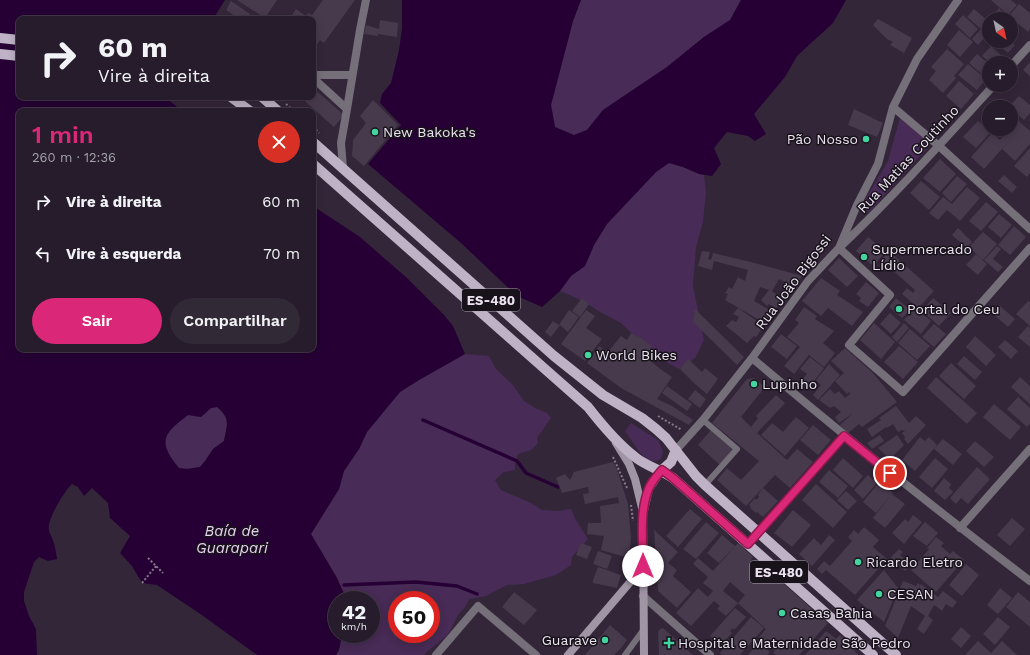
<!DOCTYPE html>
<html lang="pt">
<meta charset="utf-8">
<style>
body{margin:0;font-family:"Work Sans",sans-serif;background:#322937;color:#f1f3f6;height:100vh;display:flex;flex-direction:column;font-size:15px;white-space:nowrap}
*{box-sizing:border-box;margin:0}
p{font-size:13px;color:#a4a1a9}
.icon{flex:none;width:22px;height:22px;fill:none;stroke:currentColor;stroke-width:2;stroke-linecap:round;stroke-linejoin:round}
.map{position:relative;flex:1;overflow:hidden}
.drawer{position:absolute;left:16px;top:108px;width:300px;height:244px;display:flex;flex-direction:column;background:#261c2b;border-radius:8px;box-shadow:0 2px 10px #0003,0 0 0 1px #423a47}
.drawer>*{flex:none}
.guide{position:absolute;left:16px;top:16px;width:300px;height:84px;border-radius:8px;box-shadow:0 2px 10px #0003,0 0 0 1px #423a47;background:#261c2b;color:#f1f3f6;overflow:hidden}
.needle{width:26px;rotate:146deg}
.fabs{position:absolute;left:982px;top:12px;display:grid;gap:8px}
.fabs a{display:grid;place-items:center;width:36px;height:36px;border-radius:50%;background:#261c2b;box-shadow:0 2px 10px #0003,0 0 0 1px #423a47;font-size:20px}
.speed{position:absolute;left:328px;top:591px;display:flex;gap:8px;font-size:20px;font-weight:700;text-align:center}
.speed>*{display:grid;place-content:center;width:52px;height:52px;border-radius:50%;background:#261c2b;box-shadow:0 2px 10px #0003,0 0 0 1px #423a47;line-height:1}
.speed small{font-size:10px;font-weight:400}
.speed .limit{border:6px solid #d22;background:#fff;color:#111}
.pin{position:absolute;display:grid;place-items:center;width:34px;height:34px;color:#fff;margin:-17px;border:2px solid #fff;border-radius:50%;box-shadow:0 1px 4px #0007}
.me{position:absolute;width:44px;margin:-22px;rotate:0deg;stroke-linejoin:round;filter:drop-shadow(0 0 3px #0008)}
.turn{display:flex;align-items:center;gap:14px;height:84px;padding:0 16px;font-size:18px}
.turn .icon{width:52px;height:52px;stroke-width:2.5}
.turn b{display:block;font-size:28px;line-height:34px}
.round{display:grid;place-items:center;flex:none;width:42px;height:42px;border-radius:21px;background:#322937}
.summary{display:flex;align-items:center;justify-content:space-between;height:68px;padding:0 16px}
h1{font-size:24px;font-weight:600;line-height:30px;color:#db2777}
.primary-button{display:flex;gap:8px;margin-top:auto;padding:8px 16px}
.primary-button a{flex:1;height:46px;border-radius:24px;background:#db2777;color:#fff;font-size:16px;font-weight:600;line-height:46px;text-align:center}
.primary-button a+a{background:#322937;color:#f1f3f6}
ul{padding:0;list-style:none}
li{display:flex;align-items:center;gap:12px;height:52px;padding:0 16px}
li div{flex:1}
li b{display:block;font-size:15px}
li em{font-style:normal}
.map>svg:first-child{display:block}
.green{fill:#482b56;fill-rule:evenodd}
.water{fill:#260035;fill-rule:evenodd}
.lines{fill:none;stroke-linecap:round;stroke-linejoin:round}
.stream{stroke:#260035;stroke-width:3.5}
.building{fill:#473a4d}
.path{stroke:#857a8b;stroke-width:2;stroke-dasharray:2 2;stroke-linecap:butt}
.lane{stroke:#756f79;stroke-width:6}
.street{stroke:#756f79;stroke-width:8}
.secondary{stroke:#9f95a4;stroke-width:8}
.primary{stroke:#bfb2c6;stroke-width:10}
.route-casing{stroke:#8e194d;stroke-width:10}
.route{stroke:#db2777;stroke-width:7}
.poi-dot{fill:#44d49f;stroke:#18121a;stroke-width:1.5}
.labels{text-anchor:middle;stroke-width:3;stroke-linejoin:round;paint-order:stroke}
.shield{fill:#18121a;stroke:#aca4b0;stroke-width:1}
.shield-label{font-size:13px;font-weight:bold;fill:#ebe3f0}
.poi-label{font-size:14px;fill:#ebe3f0;stroke:#18121a;text-anchor:start}
.street-label{font-size:14px;fill:#ebe3f0;stroke:#18121a}
.water-label{font-size:15px;font-style:italic;fill:#e8d1f4;stroke:#18121a}
</style>
<div class="map">
<svg width="1030" height="655" viewBox="0 0 1030 655">
<rect width="100%" height="100%" fill="#332639"/>
<path class="green" d="M581 0H741L730 20 704 37 667 67 603 110 587 130 574 135 555 127 551 105 573 21Z
M900 118 931 144 869 212 861 207 888 161Z
M669 163 683 167 699 174 704 175 706 192 703 222 696 247 693 286 704 340 695 358 679 369 656 357 621 323 600 312 583 301 560 291 571 276 585 266 594 245 607 224 656 172Z
M465 354 489 356 496 369 513 385 524 401 535 408 547 413 551 418 537 438 538 443 531 450 518 454 515 462V470L504 472 495 480 501 490 533 504 542 510 558 511 571 509 576 520 588 539 572 557 571 565 556 575 524 584 507 585 486 596 469 599C467 607 461 610 457 617 453 624 451 631 446 636 439 643 430 648 424 655H336L339 650 342 634H371V600H347L337 578 311 534 339 489 344 471 359 449 367 432 400 392 419 380ZM397 600H431V634H397Z
M217 407C231 419 227 424 224 441L213 449 205 461 200 467 187 469 179 468C157 441 163 434 188 415L201 417 211 408Z
M631 423 658 440 663 451 661 459C658 460 654 461 651 461 642 459 631 439 625 431Z"/>
<path class="water" d="M0 0H225L213 19H19V97H160L166 98 182 111H19V349H313V206L360 237 407 278 444 315 453 326 465 354 419 380 400 392 367 432 359 449 344 471 339 489 311 534 337 578 347 600H337V634H342L339 650 336 655H257L199 613 157 585 142 583 132 566 120 553 130 536 110 518 108 503 92 488 84 496 78 487 72 484C65 490 46 521 49 530 49 533 51 535 52 538 55 545 56 552 57 559L48 561 39 557 34 562 24 592V601L29 616 36 629 37 655H0ZM217 407C231 419 227 424 224 441L213 449 205 461 200 467 187 469 179 468C157 441 163 434 188 415L201 417 211 408Z
M402 0H581L573 21 551 105 555 127 574 135 587 130 603 110 667 67 704 37 730 20 741 0H846L833 23 797 56 785 77 754 114 766 134 755 141 748 136 727 132 714 148 721 164 712 176 699 174 683 167 669 163 656 172 607 224 594 245 585 266 571 276 560 291 542 307 517 296 461 243 368 164 401 125 380 103 382 94 391 83 399 50 402 29Z"/>
<g class="lines">
<path class="stream" d="M423 420 517 461 526 473 558 487
M344 585 416 582 457 586 477 594"/>
</g>
<path class="building" d="M237 0H277L265 18Z
M323 0H355L324 43 320 40 313 51V19H289L296 9 306 16 308 13 312 15Z
M991 0H1011L1017 5 1008 15Z
M231 1 250 14 248 19H239L226 10Z
M1019 4 1030 13V29L1028 32 1009 16Z
M999 8 1005 14 1001 19H990Z
M974 9 988 21 989 20V33L978 45 972 39 981 29 967 17Z
M963 15 978 29 970 38 955 24Z
M878 19 912 38 904 53 890 45 893 42 887 39 873 25Z
M380 20 398 23 397 37 378 34V36L364 34 366 25 379 29Z
M959 30 973 42 960 57 947 45Z
M993 41H1011L1015 45 1008 53Z
M991 46 1002 56 995 63H991L982 56Z
M947 49 964 64 954 76 956 78 943 93 929 80 936 71 931 67Z
M977 54 989 64V70L984 76 969 63Z
M1030 62V76L1023 70Z
M968 64 986 79 977 90 958 75Z
M959 81 974 94 961 109 946 96Z
M313 88 344 115 334 127 300 97H313Z
M1019 96 1030 105V113L1024 120 1011 109V107H1009Z
M373 100 398 125 364 166 352 156 353 140 366 123 360 116Z
M854 109 883 123 877 137 848 125Z
M1018 120 1023 125 984 169 971 157 992 133 1000 140Z
M978 121 991 132 976 148 963 137Z
M1023 125 1030 131V144L1015 161 1002 149Z
M1030 148V173L1027 177 1014 166Z
M940 159 956 174 940 192 923 178Z
M1004 175 1017 187 1012 193 998 181Z
M957 176 967 184 951 202 942 193Z
M921 181 940 197 929 210 910 193Z
M967 187 980 198 960 221 947 210 938 220 929 213 943 197 952 204Z
M986 202 998 212 981 231 969 221Z
M999 214 1012 225 1001 238 988 227Z
M1014 226 1026 237 1010 255 998 245Z
M958 228 972 242 967 248 952 235Z
M983 232 997 244 983 260 969 247Z
M868 237 886 252 873 266 856 251Z
M997 246 1001 249 993 259 1003 267 998 272 984 260Z
M702 251 710 252 708 259 711 260 713 253 751 262 802 276 795 287 779 279 772 291 782 299 776 309 769 304 767 306 761 300 769 290 760 287 754 301 773 312 766 324 725 300 728 294 725 293 729 287 732 289 738 277 745 281 748 270 714 261 712 270 698 266Z
M889 251 934 291 918 308 902 294 907 288 913 293 915 290 881 260Z
M976 254 987 264 978 275 966 265Z
M839 258 858 276 847 287 828 270Z
M821 278 840 291 837 295 863 312 852 326 828 308 821 316 802 301Z
M866 282 879 293 868 307 859 301 861 298 856 294Z
M582 298 589 304 580 317 572 311Z
M896 298 910 310 902 318 889 307Z
M933 298 951 313 939 326 922 311Z
M1028 301 1030 302V326L1016 314Z
M999 305 1015 319 1008 327 992 313Z
M804 307 817 316 815 319 834 331 823 343 835 353 824 367 809 355 794 374 784 366 800 347 787 337 799 323 795 320Z
M915 307 931 321 921 334 904 320Z
M738 308 764 326 756 337 754 336 747 343 726 326 732 320 736 322 739 317 733 314Z
M695 309 744 357 737 365 693 322Z
M569 310 579 317 568 332 560 325 551 337 545 332 553 321 559 325Z
M586 310 595 316 586 328 602 339 585 361 561 344Z
M890 313 901 323 891 334 880 324Z
M874 323 895 342 881 359 860 340Z
M904 323 909 328 897 342 892 337Z
M934 324 946 334 934 347 922 337Z
M1028 326 1030 328V347L1018 337Z
M910 329 930 346 917 360 898 343Z
M631 333 638 337 639 336 652 347 645 356 659 368 672 377 657 399 672 406 693 420 689 425 621 388 587 363 599 346 608 352 621 336 627 340Z
M781 334 797 346 787 359 771 347Z
M975 336 996 355 986 366 966 347Z
M1005 340 1018 351 1011 359 998 347Z
M899 346 918 362 903 379 884 362Z
M845 348 872 372 897 402 862 427 859 424 848 433 840 425 853 413 839 423 835 417 841 412 834 406 830 408 819 400 830 389 835 394 839 391 845 398 850 394 849 392 847 394 835 381 844 373 831 361Z
M964 356 982 372 975 380 957 364Z
M810 357 824 368 808 389 800 382 807 374 800 369Z
M688 359 702 372 705 368 718 379 707 394 695 384 680 369Z
M951 363 976 386 964 399 939 376Z
M829 364 840 375 818 400 813 395 821 385 816 380Z
M936 377 977 413 967 424 927 388Z
M1020 377 1030 386V404L1011 387Z
M754 378 765 387 741 417 751 427 758 418 756 416 776 395 785 403 757 433 787 460 797 449 813 462 790 488 775 475 746 506 717 480 727 468 741 480 759 461 712 423 747 379Z
M667 386 692 404 687 411 662 393Z
M695 390 706 399 700 408 688 399Z
M1018 397 1030 408V424L1027 427 1007 409Z
M994 404 1021 427 1010 440 983 417Z
M896 406 909 423 916 416 926 425 908 444 904 439 905 437 902 433 905 431 902 430 898 432 893 424 887 428 886 427 872 437 867 429 881 420 879 418Z
M796 417 809 428 785 456 761 435 772 423 783 432Z
M813 425 831 440 818 455 800 440Z
M711 430 733 449 720 465 698 445Z
M880 435 884 441 872 449 867 443Z
M897 435 904 445 890 459 878 448Z
M920 437 925 441 929 437 937 445 915 471 902 460Z
M943 439 962 454 953 465 934 449Z
M975 441 994 457 984 467 966 451Z
M843 458 863 476 853 488 833 470Z
M935 458 948 469 932 488 919 477Z
M613 462 617 469 628 504 631 538 629 558 601 550 604 536 587 534 588 523H601L600 506 619 503 618 497 585 504 583 494 589 493 588 487 562 493 556 478 565 474 570 480 574 472Z
M977 467 990 479 968 504 961 498 956 504 950 498Z
M829 470 848 486 838 498 819 482Z
M868 475 877 483 863 499 854 490Z
M944 478 951 484 949 488 953 492 945 500 934 491Z
M879 482 893 493 876 513 863 502Z
M816 484 847 512 833 528 802 500Z
M763 488 778 501 763 517 757 512 756 513 750 508 751 507 749 505 755 498 756 500 759 497 758 495Z
M846 491 857 501 848 510 837 500Z
M892 494 905 504 885 528 873 518Z
M690 509 702 519 678 547 666 536Z
M793 510 811 525 792 547 774 533Z
M913 515 922 522 904 544 892 533 905 519 908 522Z
M1012 518 1025 529 1010 546 997 535Z
M706 522 719 533 696 559 683 549Z
M925 522 938 533 927 546 913 536Z
M864 527 879 540 873 547 887 559 855 595 826 570 822 574 817 569 824 561 830 566 852 541 848 537 854 530 858 534Z
M654 530 678 552 668 563 677 570 673 576 691 592 677 608 658 591Z
M722 535 735 546 719 563 707 553Z
M829 535 835 540 812 566 799 554 814 538 821 545Z
M936 537 944 543 941 546 950 554 953 551 964 560 936 592 911 570 929 549 927 548Z
M581 543 592 547 587 559 576 555Z
M738 543 753 557 751 559 766 572 768 570 828 623 799 655H776L773 653 775 651 759 637 766 629 738 603 745 595 730 582 723 591 738 603 726 616 717 609 720 606 714 601 691 626 676 613 698 588 708 597 713 591 703 583 708 577 693 564 698 558 713 571Z
M899 549 903 552 900 555 911 565 905 571 890 558Z
M598 551 612 556 607 569 593 564Z
M966 564 979 575 962 596 949 585Z
M598 567 621 575 617 588 593 583V580Z
M884 570 898 588 884 622 857 600Z
M903 581 916 586 918 583 920 585 916 595 921 584 938 597 943 591 957 602 952 608 946 604 942 611 934 605 928 616 933 620 924 634 917 629 925 616 911 606 898 638 885 626Z
M1000 588 1012 598 998 614 987 605Z
M514 592 537 610 524 625 502 607Z
M1018 592 1030 602V627L1006 607Z
M735 608 746 617 734 630 733 628 730 631 732 633 721 645H716L713 641 714 639 710 636Z
M751 617 764 628 740 655H722L720 653Z
M998 617 1010 627 995 645 983 634Z
M610 625 627 640 621 648 614 655H585Z
M961 627 971 636 961 648 951 639Z
M663 628 693 655H659L658 632 660 629Z
M826 631 836 639 840 635 856 649 854 651 859 655H805Z
M978 641 991 653 1002 641 1017 655H965Z
M759 642 770 652 767 655H748Z"/>
<g class="lines">
<path class="path" d="M214 97 222 100
M286 104 294 111
M313 127 319 133
M658 416 682 430
M613 457 627 488
M631 505 633 521
M148 558 163 573
M142 583 156 566"/>
<path class="lane" d="M703 420 737 449 705 485
M625 655 644 629"/>
<path class="street" d="M1011 66 1030 45
M313 75H352
M313 78 347 109 341 143 343 168
M893 107 939 146 1030 229
M347 109 360 30 366 0
M841 246C895 195 944 140 994 85
M839 248 890 295 849 345 903 392 1030 248
M752 358C843 435 935 509 1030 581
M676 450 703 420 752 358 808 281 839 248 857 205 878 164 893 107 917 59 958 0
M960 528 1030 449
M748 544 844 436
M643 596 710 655
M436 655 478 606 536 655"/>
<path class="secondary" d="M616 443 629 464 635 479 643 512 644 655
M644 510 649 489 662 470
M568 655 643 567"/>
<path class="primary" d="M0 38 19 40
M0 54 19 56
M231 97 250 111
M262 97 278 111
M313 142 554 356 603 395 642 418 656 429 666 438 696 476 705 485 896 655
M313 164 588 407C602 425 617 443 635 457 646 466 661 470 673 478L873 655
M662 470 671 462 676 450"/>
</g>
<g class="lines">
<g class="route-casing">
<path id="route" d="M643 566C643 541 639 512 649 488 652 481 657 476 662 470L673 478 748 544 844 436 890 473"/>
</g>
<use href="#route" class="route"/>
</g>
<g class="poi-dot">
<circle cx="375" cy="132" r="4"/>
<circle cx="866" cy="139" r="4"/>
<circle cx="864" cy="257" r="4"/>
<circle cx="899" cy="309" r="4"/>
<circle cx="588" cy="355" r="4"/>
<circle cx="754" cy="384" r="4"/>
<circle cx="858" cy="562" r="4"/>
<circle cx="879" cy="594" r="4"/>
<circle cx="782" cy="613" r="4"/>
<circle cx="605" cy="640" r="4"/>
<path d="M667 637h4v4h4v4h-4v4h-4v-4h-4v-4h4z"/>
</g>
<g class="labels">
<g class="shield">
<rect x="462" y="289" width="58" height="22" rx="3"/>
<rect x="750" y="561" width="58" height="22" rx="3"/>
</g>
<g class="shield-label">
<text x="491" y="305">ES-480</text>
<text x="779" y="577">ES-480</text>
</g>
<g class="poi-label">
<text x="383" y="137">New Bakoka's</text>
<text x="858" y="144" text-anchor="end">Pão Nosso</text>
<text x="872" y="254">Supermercado<tspan x="872" dy="16">Lídio</tspan></text>
<text x="907" y="314">Portal do Ceu</text>
<text x="596" y="360">World Bikes</text>
<text x="762" y="389">Lupinho</text>
<text x="866" y="567">Ricardo Eletro</text>
<text x="887" y="599">CESAN</text>
<text x="790" y="618">Casas Bahia</text>
<text x="597" y="645" text-anchor="end">Guarave</text>
<text x="678" y="648">Hospital e Maternidade São Pedro</text>
</g>
<g class="street-label">
<text transform="translate(908 159) rotate(-47)" y="5">Rua Matias Coutinho</text>
<text transform="translate(793 282) rotate(-53)" y="5">Rua João Bigossi</text>
</g>
<g class="water-label">
<text x="232" y="536">Baía de<tspan x="232" dy="17">Guarapari</tspan></text>
</g>
</g>
</svg>
<div class="fabs">
<a><svg class="needle" viewBox="-14 -14 28 28"><path d="M0-13l5 13h-10z" fill="#e53935"/><path d="M0 13l5-13h-10z" fill="#a4a1a9"/></svg></a>
<a>+</a>
<a>−</a>
</div>
<div class="speed"><div>42<small>km/h</small></div><div class="limit">50</div></div>
<div class="pin" style="left:890px;top:473px;background:#d93025"><svg class="icon" aria-label="arrive" viewBox="0 0 24 24"><path d="M6 21V4h12l-3 4 3 4H6"/></svg></div>
<svg class="me" style="left:643px;top:566px" viewBox="-20 -20 40 40"><circle r="19" fill="#fff"/><path d="M0-13L10 11 0 6-10 11z" fill="#db2777"/></svg>
<div class="guide">
<div class="turn"><svg class="icon" aria-label="right" viewBox="0 0 24 24"><path d="M7 20v-9h11M14 6l5 5-5 5"/></svg><div><b>60 m</b>Vire à direita</div></div>
</div>
<section class="drawer">
<div class="summary"><div><h1>1 min</h1><p>260 m · 12:36</p></div><a class="round" style="background:#d93025;color:#fff"><svg class="icon" aria-label="close" viewBox="0 0 24 24"><path d="M6 6l12 12M18 6L6 18"/></svg></a></div>
<ul>
<li><svg class="icon" aria-label="right" viewBox="0 0 24 24"><path d="M7 20v-9h11M14 6l5 5-5 5"/></svg><div><b>Vire à direita</b></div><em>60 m</em></li>
<li><svg class="icon" aria-label="left" viewBox="0 0 24 24"><path d="M17 20v-9H6M10 6l-5 5 5 5"/></svg><div><b>Vire à esquerda</b></div><em>70 m</em></li>
</ul>
<div class="primary-button"><a>Sair</a><a>Compartilhar</a></div>
</section>
</div>
